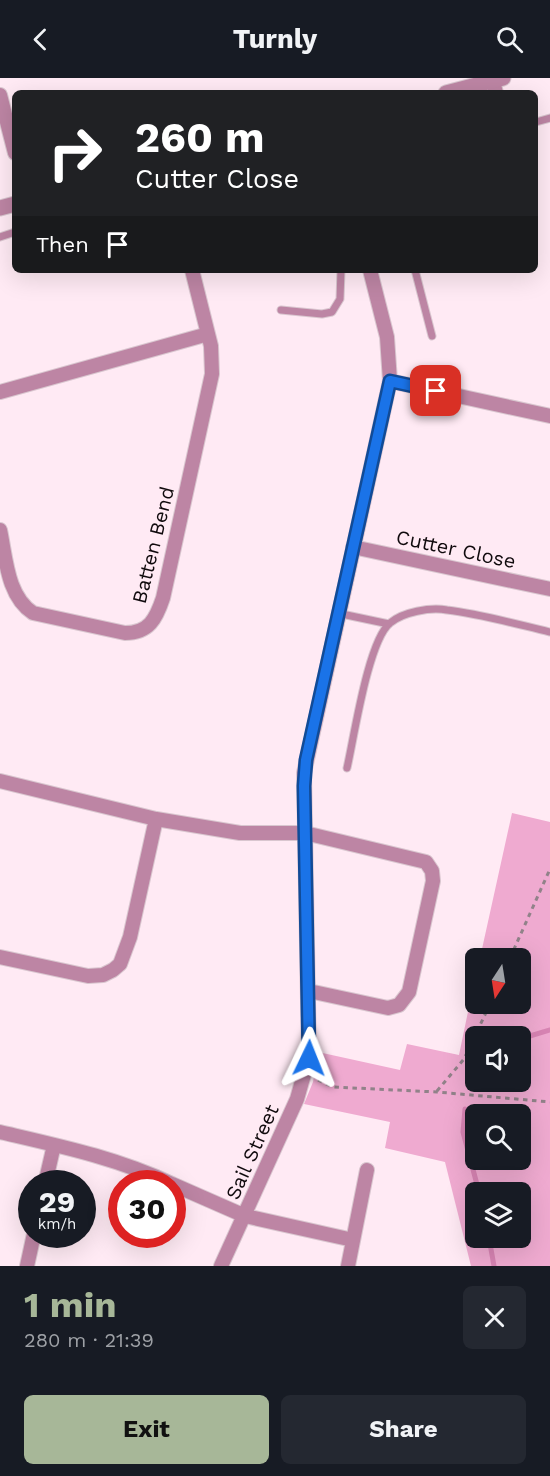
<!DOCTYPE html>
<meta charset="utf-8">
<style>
body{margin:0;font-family:"Work Sans",sans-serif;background:#242831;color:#f1f3f6;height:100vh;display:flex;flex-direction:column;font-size:22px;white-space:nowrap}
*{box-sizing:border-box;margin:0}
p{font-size:20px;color:#9ea1a6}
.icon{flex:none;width:33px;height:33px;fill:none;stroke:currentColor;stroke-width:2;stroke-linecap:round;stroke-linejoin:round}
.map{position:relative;height:1188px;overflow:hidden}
.panel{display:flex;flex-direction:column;background:#171b24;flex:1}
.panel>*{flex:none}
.banner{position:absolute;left:12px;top:12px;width:526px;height:183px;border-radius:9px;box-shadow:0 6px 24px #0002;background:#202124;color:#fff;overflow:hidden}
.needle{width:39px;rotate:192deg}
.fabs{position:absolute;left:465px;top:870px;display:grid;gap:12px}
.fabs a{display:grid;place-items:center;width:66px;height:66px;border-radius:9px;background:#171b24;box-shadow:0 6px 24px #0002;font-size:30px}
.speed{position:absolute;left:18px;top:1092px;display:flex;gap:12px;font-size:30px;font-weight:700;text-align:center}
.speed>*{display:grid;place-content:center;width:78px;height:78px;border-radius:50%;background:#171b24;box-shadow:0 6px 24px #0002;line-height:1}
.speed small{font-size:15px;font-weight:400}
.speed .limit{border:9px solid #d22;background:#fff;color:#111}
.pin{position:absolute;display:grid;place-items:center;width:51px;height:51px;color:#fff;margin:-26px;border-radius:12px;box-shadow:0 3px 9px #0006}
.me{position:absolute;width:66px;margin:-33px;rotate:2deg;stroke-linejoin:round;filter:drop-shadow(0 0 4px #0008)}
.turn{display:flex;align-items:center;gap:21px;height:126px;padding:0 24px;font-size:27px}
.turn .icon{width:78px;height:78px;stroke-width:2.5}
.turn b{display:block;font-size:42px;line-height:51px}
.then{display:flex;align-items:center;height:57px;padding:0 24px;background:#0003;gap:12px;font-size:22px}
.round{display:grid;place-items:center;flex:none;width:63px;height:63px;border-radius:9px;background:#242831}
.head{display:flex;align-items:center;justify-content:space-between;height:102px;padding:0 24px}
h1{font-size:36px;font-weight:700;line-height:45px;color:#a7b798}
.primary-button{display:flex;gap:12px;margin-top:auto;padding:12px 24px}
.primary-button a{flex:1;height:69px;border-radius:9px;background:#a7b798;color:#111;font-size:24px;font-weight:700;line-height:69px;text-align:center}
.primary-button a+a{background:#242831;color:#f1f3f6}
header{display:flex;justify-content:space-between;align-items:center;height:78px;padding:0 24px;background:#171b24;font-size:27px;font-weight:700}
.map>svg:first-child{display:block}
.green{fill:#efaad0;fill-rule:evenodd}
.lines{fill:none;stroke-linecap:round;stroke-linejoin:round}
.stream{stroke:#d784b3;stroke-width:5}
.service-casing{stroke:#d9c6cf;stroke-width:9}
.minor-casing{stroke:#d9c6cf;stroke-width:16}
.tertiary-casing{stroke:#d9c6cf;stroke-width:17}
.path{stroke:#918289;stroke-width:3;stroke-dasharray:4.5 4.5;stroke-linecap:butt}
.service{stroke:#bd85a4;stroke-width:7}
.minor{stroke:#bd85a4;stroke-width:14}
.tertiary{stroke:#bd85a4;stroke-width:15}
.route-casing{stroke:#114b97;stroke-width:15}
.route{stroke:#1a73e8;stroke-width:10}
.labels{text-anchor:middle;stroke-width:4.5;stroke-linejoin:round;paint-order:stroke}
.street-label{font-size:20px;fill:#100a0d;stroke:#ffeaf4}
</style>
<header><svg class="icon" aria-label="back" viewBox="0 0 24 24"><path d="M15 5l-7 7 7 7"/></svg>Turnly<svg class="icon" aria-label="search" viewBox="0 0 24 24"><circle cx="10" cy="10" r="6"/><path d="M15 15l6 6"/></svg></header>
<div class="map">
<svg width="550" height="1188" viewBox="0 0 550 1188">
<rect width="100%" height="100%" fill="#ffeaf4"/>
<path class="green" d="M512 735 550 744V1188H471L445 1084 385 1070 390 1044 304 1026 313 1004 318 974 400 992 407 966 459 977 475 900 476 926H520V880H480ZM476 958H520V1004H476ZM476 1036H520V1082H476ZM476 1114H520V1160H476Z"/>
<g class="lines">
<path class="stream" d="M520 961 550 952
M465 1031 463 1054 479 1114
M489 1160 494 1188"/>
<g class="service-casing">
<path id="service" d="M536 44 550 40
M0 159 15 154
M415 192 432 258
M281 232 322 236 332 234 340 221 341 192
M337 535 389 546
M347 690C354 660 368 563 390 545 403 534 430 529 447 532 481 536 516 546 550 554"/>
</g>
<g class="minor-casing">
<path id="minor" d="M493 3 496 15
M0 17 15 75
M390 303 550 338
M0 314 208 256
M0 452C6 480 7 518 33 535L125 555C149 555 156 541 163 520L212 296 211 268 192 192
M353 469 550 511
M0 703 156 741 240 755H305L426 784 432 793 433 803 409 914 399 927 388 930 309 913
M0 879 88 898 103 897 113 892 120 886 130 859 156 741
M0 1054C60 1068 117 1080 172 1106
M45 1106 54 1067
M172 1106 245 1138 353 1162
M27 1188 34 1156
M221 1188 297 1021 309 979 304 695 390 303 387 259 370 192
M348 1188 367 1092"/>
</g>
<g class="tertiary-casing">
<path id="tertiary" d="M446 15 503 0
M0 130 15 126"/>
</g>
<path class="path" d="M510 880 550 791
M318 1002 333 1009 437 1014 550 1024
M437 1013 464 981 490 926"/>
<use href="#service" class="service"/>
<use href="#minor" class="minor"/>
<use href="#tertiary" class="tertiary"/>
</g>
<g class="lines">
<g class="route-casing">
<path id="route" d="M309 980 304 708 306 682 390 303 436 313"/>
</g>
<use href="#route" class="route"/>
</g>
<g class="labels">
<g class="street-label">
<text transform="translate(153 467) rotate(-76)" y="7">Batten Bend</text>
<text transform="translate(456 471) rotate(12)" y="7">Cutter Close</text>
<text transform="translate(252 1074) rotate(-66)" y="7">Sail Street</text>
</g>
</g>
</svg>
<div class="fabs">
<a><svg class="needle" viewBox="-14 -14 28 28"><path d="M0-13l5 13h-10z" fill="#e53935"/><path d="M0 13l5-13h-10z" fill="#9ea1a6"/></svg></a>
<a><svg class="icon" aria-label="sound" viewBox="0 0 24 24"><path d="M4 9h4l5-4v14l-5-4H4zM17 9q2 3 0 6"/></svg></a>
<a><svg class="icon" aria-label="search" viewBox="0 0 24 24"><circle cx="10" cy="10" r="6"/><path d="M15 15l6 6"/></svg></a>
<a><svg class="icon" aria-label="layers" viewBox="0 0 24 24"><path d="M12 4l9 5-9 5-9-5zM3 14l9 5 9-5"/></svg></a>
</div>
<div class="speed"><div>29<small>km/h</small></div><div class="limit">30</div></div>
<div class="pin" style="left:436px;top:313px;background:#d93025"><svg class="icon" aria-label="arrive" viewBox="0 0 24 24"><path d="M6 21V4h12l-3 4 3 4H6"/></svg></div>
<svg class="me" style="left:309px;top:980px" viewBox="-20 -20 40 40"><path d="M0-17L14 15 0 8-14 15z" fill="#1a73e8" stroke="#fff" stroke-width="4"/></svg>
<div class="banner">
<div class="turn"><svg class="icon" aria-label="right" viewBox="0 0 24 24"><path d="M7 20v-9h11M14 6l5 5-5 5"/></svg><div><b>260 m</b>Cutter Close</div></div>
<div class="then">Then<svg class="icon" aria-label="arrive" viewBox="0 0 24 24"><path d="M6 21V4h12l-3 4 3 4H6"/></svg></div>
</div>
</div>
<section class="panel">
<div class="head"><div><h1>1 min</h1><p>280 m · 21:39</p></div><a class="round"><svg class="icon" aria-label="close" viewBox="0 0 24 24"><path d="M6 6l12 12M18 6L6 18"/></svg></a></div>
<div class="primary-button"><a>Exit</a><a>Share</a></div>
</section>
